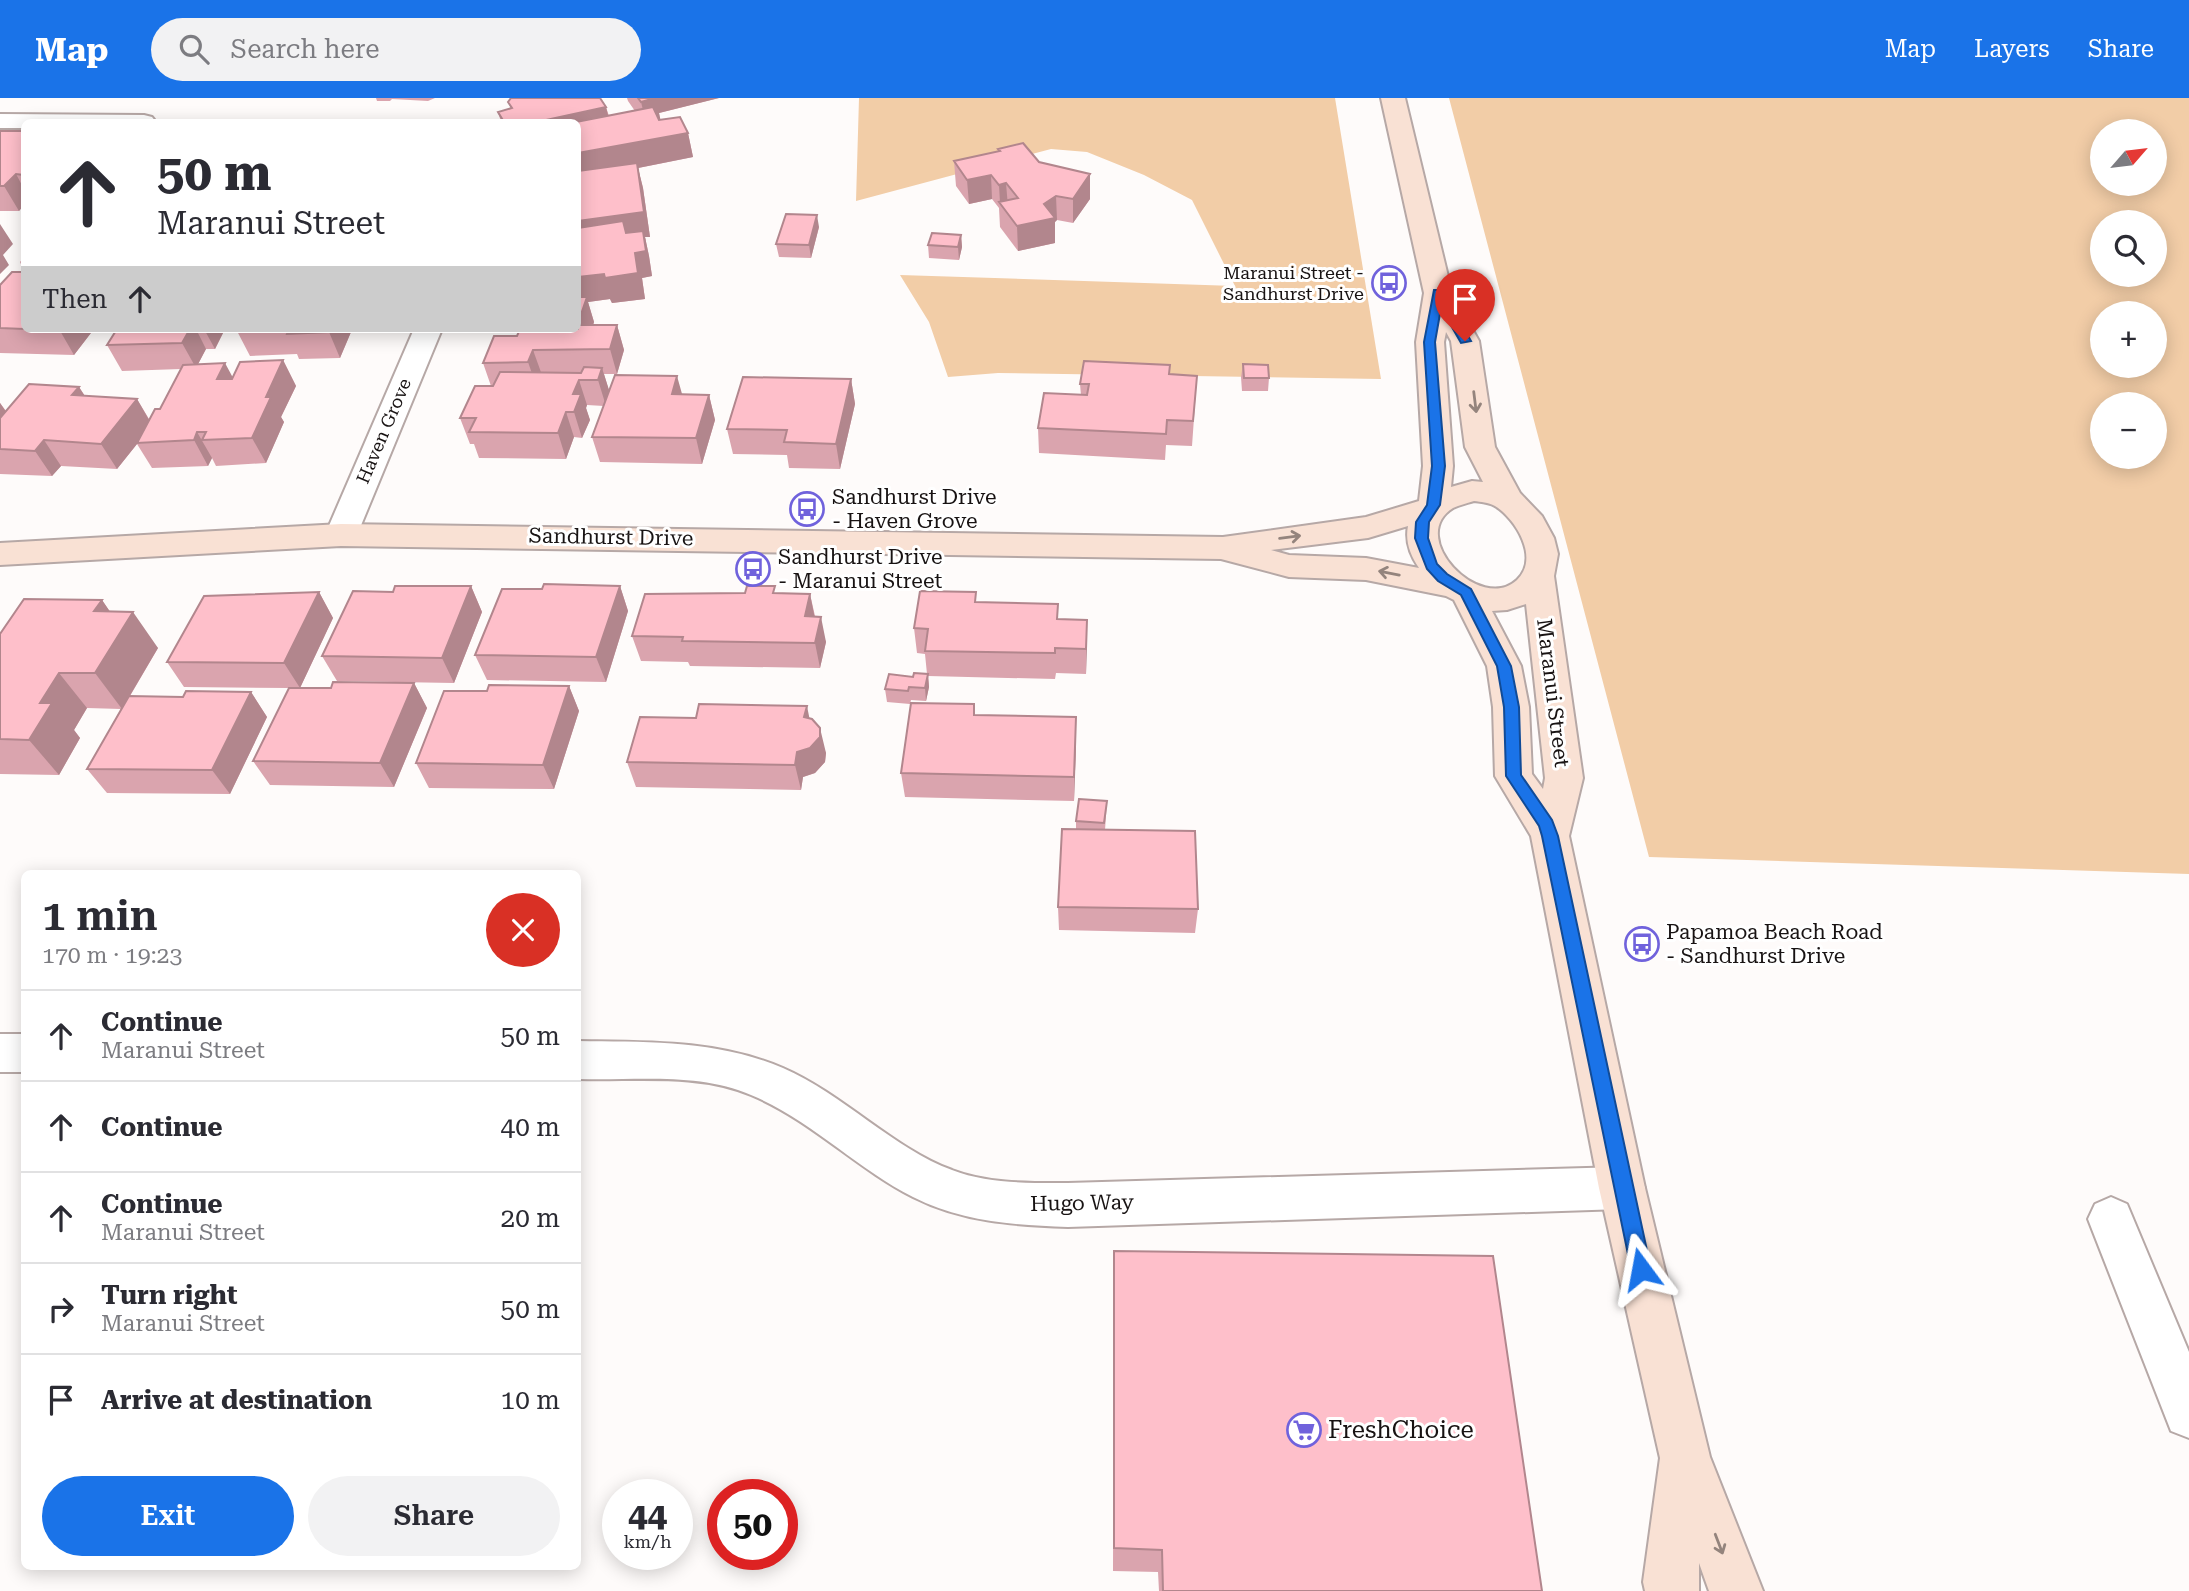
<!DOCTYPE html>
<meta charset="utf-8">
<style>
body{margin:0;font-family:"Roboto Serif",serif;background:#f2f2f3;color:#2b2b33;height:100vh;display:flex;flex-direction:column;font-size:26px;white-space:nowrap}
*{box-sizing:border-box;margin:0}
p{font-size:23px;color:#7c7c81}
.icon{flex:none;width:38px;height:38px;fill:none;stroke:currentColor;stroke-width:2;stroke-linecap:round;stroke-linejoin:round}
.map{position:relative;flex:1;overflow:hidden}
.panel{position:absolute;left:21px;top:772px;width:560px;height:700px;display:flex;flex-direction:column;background:#fff;border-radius:10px;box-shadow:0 4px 18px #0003}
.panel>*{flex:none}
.guide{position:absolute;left:21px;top:21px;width:560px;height:214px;border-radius:10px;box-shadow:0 4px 18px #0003;background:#fff;color:#2b2b33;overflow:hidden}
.needle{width:46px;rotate:62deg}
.buttons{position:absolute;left:2090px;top:21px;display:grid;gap:14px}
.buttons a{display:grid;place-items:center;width:77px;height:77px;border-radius:50%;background:#fff;box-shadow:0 4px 18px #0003;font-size:35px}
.speed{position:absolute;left:602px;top:1381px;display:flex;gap:14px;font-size:35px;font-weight:700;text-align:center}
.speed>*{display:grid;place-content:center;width:91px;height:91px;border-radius:50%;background:#fff;box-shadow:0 4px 18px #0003;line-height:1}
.speed small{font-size:18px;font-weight:400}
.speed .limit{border:10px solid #d22;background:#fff;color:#111}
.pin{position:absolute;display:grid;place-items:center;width:60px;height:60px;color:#fff;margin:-72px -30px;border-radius:50% 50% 50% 0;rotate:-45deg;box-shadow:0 0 7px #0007}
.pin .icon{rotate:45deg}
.me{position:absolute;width:77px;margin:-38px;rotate:347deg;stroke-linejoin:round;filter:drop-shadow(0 0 5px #0008)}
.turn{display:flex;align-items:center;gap:24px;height:147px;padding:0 21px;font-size:32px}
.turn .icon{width:91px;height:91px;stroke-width:2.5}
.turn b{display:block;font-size:49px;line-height:60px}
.then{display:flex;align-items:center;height:66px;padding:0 21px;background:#0003;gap:14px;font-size:26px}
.round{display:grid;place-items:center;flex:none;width:74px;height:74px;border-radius:37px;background:#f2f2f3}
.overview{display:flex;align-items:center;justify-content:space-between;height:119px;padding:0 21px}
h1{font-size:42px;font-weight:600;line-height:52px}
.button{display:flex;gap:14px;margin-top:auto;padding:14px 21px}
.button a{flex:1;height:80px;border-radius:42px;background:#1a73e8;color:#fff;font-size:28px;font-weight:600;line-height:80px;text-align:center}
.button a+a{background:#f2f2f3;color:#2b2b33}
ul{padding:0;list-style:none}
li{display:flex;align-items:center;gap:21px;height:91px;padding:0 21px;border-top:2px solid #e1e1e2}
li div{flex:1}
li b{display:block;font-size:26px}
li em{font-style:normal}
header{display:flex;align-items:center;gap:42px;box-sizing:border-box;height:98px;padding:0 35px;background:#1a73e8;color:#fff}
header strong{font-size:33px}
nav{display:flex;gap:38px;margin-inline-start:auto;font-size:24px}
.search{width:490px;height:63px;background:#f2f2f3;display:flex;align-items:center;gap:18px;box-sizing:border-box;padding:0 24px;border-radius:38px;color:#7c7c81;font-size:26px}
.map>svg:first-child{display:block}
.green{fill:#f2cda7;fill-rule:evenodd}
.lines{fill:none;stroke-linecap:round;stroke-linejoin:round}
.minor-casing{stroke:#b6a8a6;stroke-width:4}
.secondary-casing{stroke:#b6a8a6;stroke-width:4}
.minor{fill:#fff;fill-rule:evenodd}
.secondary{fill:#f9e1d4;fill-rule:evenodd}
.wall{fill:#daa4ae}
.shaded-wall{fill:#b2868d}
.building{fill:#febfca;stroke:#b2868d;stroke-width:2}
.oneway{stroke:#94847d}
.route{fill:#1a73e8;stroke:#114b97;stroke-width:2}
.labels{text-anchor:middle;stroke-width:6;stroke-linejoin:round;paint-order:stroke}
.far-poi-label{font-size:18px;fill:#181313;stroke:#fff;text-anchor:end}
.far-street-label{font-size:18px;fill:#181313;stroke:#fff}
.poi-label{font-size:21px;fill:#181313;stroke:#fff;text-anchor:start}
.street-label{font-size:21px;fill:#181313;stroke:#fff}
.near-poi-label{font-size:24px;fill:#181313;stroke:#fff;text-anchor:start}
</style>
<header>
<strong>Map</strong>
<div class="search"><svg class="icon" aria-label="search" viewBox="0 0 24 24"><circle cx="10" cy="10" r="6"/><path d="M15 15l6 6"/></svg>Search here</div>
<nav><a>Map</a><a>Layers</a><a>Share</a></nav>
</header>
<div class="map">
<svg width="2189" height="1493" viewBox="0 0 2189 1493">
<rect width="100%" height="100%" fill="#fefbfa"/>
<path class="green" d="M859 0H1335L1381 281 998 275 948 279 929 224 900 177 1235 188 1192 102 1144 77 1087 54 1051 51 856 103Z
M1449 0H2189V776L1649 759ZM2102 33H2154V86H2102ZM2102 124H2154V177H2102ZM2102 215H2154V268H2102ZM2102 306H2154V359H2102Z"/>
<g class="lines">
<g class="minor-casing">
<path id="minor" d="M0 16 144 17 152 19 156 24H24V30H0Z
M414 231H442L357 437 352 445 341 448 330 445 325 437Z
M0 936H24V974H0Z
M578 943C648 944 717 942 783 970 843 996 894 1051 952 1072 988 1086 1030 1085 1068 1085L1622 1069 1638 1075 1645 1090 1638 1105 1622 1111 1068 1129C1014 1127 962 1124 913 1099 856 1070 811 1022 751 997 698 974 634 983 578 981Z
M2111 1099 2127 1106 2189 1254V1340L2171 1333 2088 1121 2095 1106Z"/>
</g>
<g class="secondary-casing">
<path id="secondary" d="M1381 0H1405L1452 195 1479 243 1495 349 1520 395 1542 418 1554 440 1558 456 1554 478 1583 680 1569 738 1645 1090 1710 1359 1763 1493H1709L1699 1465V1493H1645L1643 1484 1660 1360 1599 1090 1531 738 1495 678 1493 609 1487 568 1454 502 1446 498 1366 482 1289 479 1221 461 341 448 0 467V445L341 426 1223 439 1366 419 1419 403 1423 368 1416 244 1424 195ZM1446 234 1451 243 1465 349 1483 384 1472 383 1451 389 1453 368 1444 244ZM1474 403C1481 404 1488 404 1495 408 1516 421 1540 460 1517 482 1480 516 1406 439 1453 410 1459 407 1468 405 1474 403ZM1408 428C1405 443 1410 457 1419 470L1366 460 1289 457 1271 452 1368 440ZM1526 506 1545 680 1543 691 1532 676 1529 609 1521 568 1492 513 1507 512Z"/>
</g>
<use href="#minor" class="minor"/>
<use href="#secondary" class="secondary"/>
</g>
<path class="wall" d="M376 0H435L428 3 392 1 390 3H377Z
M627 0H719L659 15 660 22 688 35 693 59 638 70 643 90 650 139H645L649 158 652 178 642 180 645 201 612 205 610 201 588 204 594 224 593 227H617L624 252 617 276H604L609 293 709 297 715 322 702 366 600 364 592 339 604 308 587 307 586 310 590 322 582 340 574 339 566 361 479 360 474 346H470L460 320 491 288 483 265 517 238 578 231 579 99 578 24H501L498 14 511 11 508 4 606 9 609 18 635 13 628 3Z
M0 33H24V107L19 113H0Z
M998 51 1039 64 1090 101 1073 125 1057 122 1055 124V145L1018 153 1000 129 999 110 992 101 969 106 956 88 954 63 998 54Z
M819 129 811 160 779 159 776 146Z
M961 137 962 149 959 162 929 160 928 147Z
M24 159V173L20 164Z
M0 187 94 231 74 257 0 255Z
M117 231H225L215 251H206L198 266 233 279 283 262 296 288 281 319 284 324 266 365 216 368 212 360 208 368 152 370 137 346 117 371 61 368 52 378 0 376V305L6 313 79 289 85 298 137 301 149 321 160 311 181 271 122 273 107 247Z
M238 231H350L351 234 340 260 299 261 297 256 250 258 237 233Z
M1243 266 1269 280 1268 293H1242L1241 279Z
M1169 276 1197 278 1192 348 1166 347 1165 362 1039 355 1038 330 1081 297 1080 286Z
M851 281 855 306 840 371 789 370 787 357 733 356 727 331Z
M471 488 482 514 454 585 337 583 322 558Z
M620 488 628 513 606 584 487 582 475 557Z
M319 494 333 520 300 590H331L414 585 427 610 394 689 270 687 253 663 289 590 184 589 167 564Z
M777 495 810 496 815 518 826 544 820 570 690 568 688 564 641 563 632 538Z
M102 502 110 514 158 550 130 598 183 599 251 594 267 619 230 696 107 695 87 671 121 611 87 610 74 632 80 640 59 677 0 676V536Z
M977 504 1058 506V521L1087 522 1086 576 1056 575 1055 581 928 578 929 589 926 603 911 602 910 606 887 604 885 591 913 579 927 576 925 556 917 555 914 530Z
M569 588 579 613 554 691 429 690 416 665 487 593Z
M809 620 826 655 825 664 815 675 803 679 801 692 636 689 627 664Z
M1076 644 1074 703 905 699 901 675Z
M1107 703 1105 732 1198 811 1195 835 1059 832 1058 809 1076 732V723Z
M1114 1153 1542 1493H1159L1158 1474 1113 1473Z"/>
<path class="shaded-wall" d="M650 0H719L659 15 661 24 647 28 641 4Z
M606 9 612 33 578 24H537Z
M688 35 693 59 638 70 643 90 650 139H645L649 158 652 178 642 180 645 201 612 205 610 201 588 204 594 224 585 252 578 229V123L644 114 578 81V55Z
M16 76 24 91V107L19 113 4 88Z
M1090 76V101L1073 125V101Z
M991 77 992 101 969 106 967 82Z
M1006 85 1008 109 1000 105 999 87Z
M1056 98 1057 122 1055 124V145L1018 153 1017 128 1044 106Z
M817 117 819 129 811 160 809 147Z
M0 126 13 146 3 157 9 167 0 176Z
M961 137 962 149 959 162 958 149Z
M617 227 624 252 617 276 610 251Z
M59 231H94L74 257Z
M190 231H196L206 251 196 270 182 245Z
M204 231H225L215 251Z
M330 231H350L351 234 340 260 329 234Z
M533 252 542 277 537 290 528 264Z
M283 262 296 288 281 319 284 324 266 365 252 340 266 299Z
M225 265 239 291 217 281Z
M602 270 610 295 606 308 598 282Z
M677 278 684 303 672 296Z
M851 281 855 306 840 371 836 346Z
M579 282 587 307 586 310 590 322 582 340 574 314 573 296Z
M79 289 95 314 72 297Z
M709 297 715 322 702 366 696 340Z
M137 301 152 327 137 345V346L117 371 101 346Z
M0 305 11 321 0 331Z
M566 314 574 339 566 361 558 335Z
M197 334 212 360 208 368 194 342Z
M44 342 61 368 52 378 35 353Z
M471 488 482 514 454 585 442 560Z
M620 488 628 513 606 584 596 559Z
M319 494 333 520 300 590 284 565Z
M810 496 815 521 805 518Z
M102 502 122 531 133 514 158 550 122 611 95 575 94 513Z
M821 519 826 544 820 570 815 545Z
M1087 522V547L1086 576V551Z
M59 575 87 610 74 632 80 640 59 677 29 642 40 605Z
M928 576 929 589 926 603 925 590Z
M414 585 427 610 394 689 380 665Z
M569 588 579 613 554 691 543 667Z
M251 594 267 619 230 696 212 672Z
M807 608 812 633 804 619Z
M1076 619V644L1074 703V679Z
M820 630 826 655 825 664 815 675 803 679 801 692 795 667 797 654Z"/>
<path class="building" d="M511 0H600L606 9 537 24H504L498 14 512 10 508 4Z
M638 0H655L641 4Z
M653 9 659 22 680 19 688 35 578 55V24H576Z
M0 33H24V77L16 76 4 88H0Z
M1023 45 1039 64 1090 76 1073 101 1056 98 1044 106 1055 120 1017 128 999 104 1018 100 1006 85 999 87 991 77 967 82 954 63 1000 53 998 51Z
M637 65 644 114 578 123V99H579L578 73Z
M786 116 817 117 809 147 776 146Z
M623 123 626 135 643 133 646 153 635 155 638 175 605 180 604 176 578 179V130Z
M932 135 961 137 958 149 928 147Z
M12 174H24V231L0 230V187Z
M578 199H587L578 225Z
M578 227H617L610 251 533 252 528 264 483 265 494 238H517L520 231H578Z
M117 231H190L182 245 107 247Z
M238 231H286L237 233Z
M289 231H330L329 234 287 236Z
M283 262 266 299H271L252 340 202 342 206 334H197L194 342 137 345 155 311H160L183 267 225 265 217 281H232L240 264Z
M1084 263 1170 267 1169 276 1197 278 1193 323 1167 322 1166 336 1038 330 1044 295 1087 297 1089 286H1080Z
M1243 266 1268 267 1269 280H1244Z
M584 269 602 270 598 282H579L573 296H581L574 314H566L558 335 469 334 476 320H460L475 288H493L500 274 581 275Z
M615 277 677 278 672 296 709 297 696 340 592 339Z
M743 279 851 281 836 346 784 344 787 332 727 331Z
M29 286 79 289 72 297 137 301 101 346 44 342 35 353 0 351V320Z
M544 486 620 488 596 559 475 557 502 491H542Z
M395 488H471L442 560 322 558 353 493 393 494Z
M747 488H775L773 495 810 496 805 518 821 519 815 545 682 543 683 539 632 538 645 496 745 495Z
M920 493 976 494 975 504 1058 506 1057 521 1087 522 1086 551 1055 550V555L925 553 928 531 914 530Z
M319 494 284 565 167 564 204 498Z
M24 501 102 502 94 513 133 514 95 575H59L40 605H52L29 642 0 641V536Z
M914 575 928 576 925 590 909 589 908 593 885 591 889 576 913 579Z
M333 584 414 585 380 665 253 663 289 590H331Z
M489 587 569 588 543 667 416 665 444 593H487Z
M186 593 251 594 212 672 87 671 129 598 183 599Z
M911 605 974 606V617L1076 619 1074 679 901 675Z
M699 606 807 608 804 619 812 621 820 630V639L810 650 797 654 795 667 627 664 640 619 696 620Z
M1079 701 1107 703 1104 725 1076 723Z
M1062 731 1195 733 1198 811 1058 809Z
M1114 1153 1493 1158 1542 1493H1163L1162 1452 1114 1450Z"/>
<defs><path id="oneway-shaft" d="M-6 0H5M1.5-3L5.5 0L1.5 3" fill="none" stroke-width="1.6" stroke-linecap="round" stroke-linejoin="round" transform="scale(1.75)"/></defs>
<g class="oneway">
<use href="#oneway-shaft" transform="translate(1475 304) rotate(83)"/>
<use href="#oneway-shaft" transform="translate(1290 439) rotate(-7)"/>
<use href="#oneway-shaft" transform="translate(1389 475) rotate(-169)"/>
<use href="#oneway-shaft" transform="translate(1719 1446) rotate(69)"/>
</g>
<path class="route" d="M1434 192H1442L1471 243 1461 245 1441 210 1435 244 1445 368 1440 407 1429 424 1428 440 1437 466 1447 476 1471 491 1511 568 1519 609 1521 677 1552 722 1558 738 1651 1171 1648 1177 1641 1180 1634 1177 1631 1171 1542 738 1539 728 1506 678 1504 609 1497 568 1461 497 1438 483 1427 471 1415 440 1416 424 1427 407 1432 368 1424 244Z"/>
<defs>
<g id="bus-ring" transform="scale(1.75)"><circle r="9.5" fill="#fff" stroke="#7062dc" stroke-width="1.5"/><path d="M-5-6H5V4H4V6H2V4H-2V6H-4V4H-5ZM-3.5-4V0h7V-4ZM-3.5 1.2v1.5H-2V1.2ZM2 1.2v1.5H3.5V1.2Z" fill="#7062dc"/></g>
<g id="supermarket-ring" transform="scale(1.75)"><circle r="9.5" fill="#fff" stroke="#7062dc" stroke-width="1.5"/><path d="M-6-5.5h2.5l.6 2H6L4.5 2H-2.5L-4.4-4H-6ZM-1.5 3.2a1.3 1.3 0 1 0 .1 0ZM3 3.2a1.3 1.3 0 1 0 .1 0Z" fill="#7062dc"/></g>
</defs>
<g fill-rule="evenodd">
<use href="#bus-ring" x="1389" y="185"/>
<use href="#bus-ring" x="807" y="411"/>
<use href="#bus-ring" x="753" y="471"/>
<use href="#bus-ring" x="1642" y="846"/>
<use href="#supermarket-ring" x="1304" y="1332"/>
</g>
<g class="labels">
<g class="far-poi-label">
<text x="1364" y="181">Maranui Street -<tspan x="1364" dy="21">Sandhurst Drive</tspan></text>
</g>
<g class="far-street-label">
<text transform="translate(384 333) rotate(-67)" y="6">Haven Grove</text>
</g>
<g class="poi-label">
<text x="832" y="406">Sandhurst Drive<tspan x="832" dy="24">- Haven Grove</tspan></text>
<text x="778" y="466">Sandhurst Drive<tspan x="778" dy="24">- Maranui Street</tspan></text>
<text x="1666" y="841">Papamoa Beach Road<tspan x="1666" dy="24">- Sandhurst Drive</tspan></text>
</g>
<g class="street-label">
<text transform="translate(611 439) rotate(1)" y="7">Sandhurst Drive</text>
<text transform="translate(1553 595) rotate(83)" y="7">Maranui Street</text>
<text transform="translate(1082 1105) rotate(-1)" y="7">Hugo Way</text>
</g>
<g class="near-poi-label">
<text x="1328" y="1340">FreshChoice</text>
</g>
</g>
</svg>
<div class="buttons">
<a><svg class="needle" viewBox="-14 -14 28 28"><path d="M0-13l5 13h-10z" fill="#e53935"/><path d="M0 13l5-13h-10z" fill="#7c7c81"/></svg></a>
<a><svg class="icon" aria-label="search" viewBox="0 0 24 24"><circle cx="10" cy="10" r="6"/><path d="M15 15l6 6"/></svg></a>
<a>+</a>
<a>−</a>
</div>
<div class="speed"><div>44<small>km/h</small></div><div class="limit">50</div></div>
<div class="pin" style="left:1465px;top:243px;background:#d93025"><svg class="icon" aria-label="arrive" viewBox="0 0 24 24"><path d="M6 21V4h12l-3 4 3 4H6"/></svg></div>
<svg class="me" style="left:1641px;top:1171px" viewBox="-20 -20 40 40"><path d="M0-17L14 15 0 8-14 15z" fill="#1a73e8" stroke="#fff" stroke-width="4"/></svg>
<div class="guide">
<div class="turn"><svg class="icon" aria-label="ahead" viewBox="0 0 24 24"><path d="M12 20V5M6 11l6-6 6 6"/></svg><div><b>50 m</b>Maranui Street</div></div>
<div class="then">Then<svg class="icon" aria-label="ahead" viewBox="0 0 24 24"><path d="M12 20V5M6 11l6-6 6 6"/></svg></div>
</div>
<section class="panel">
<div class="overview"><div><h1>1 min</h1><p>170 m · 19:23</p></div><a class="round" style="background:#d93025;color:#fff"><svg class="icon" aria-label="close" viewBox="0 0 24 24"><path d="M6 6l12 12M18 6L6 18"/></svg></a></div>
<ul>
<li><svg class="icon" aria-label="ahead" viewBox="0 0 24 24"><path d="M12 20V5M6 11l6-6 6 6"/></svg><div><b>Continue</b><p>Maranui Street</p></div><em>50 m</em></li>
<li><svg class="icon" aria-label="ahead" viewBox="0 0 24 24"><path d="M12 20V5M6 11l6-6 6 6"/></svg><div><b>Continue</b></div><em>40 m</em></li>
<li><svg class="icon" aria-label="ahead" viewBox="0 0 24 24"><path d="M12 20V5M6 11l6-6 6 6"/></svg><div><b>Continue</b><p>Maranui Street</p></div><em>20 m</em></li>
<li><svg class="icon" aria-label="right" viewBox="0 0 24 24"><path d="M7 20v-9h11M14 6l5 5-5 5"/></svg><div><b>Turn right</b><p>Maranui Street</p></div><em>50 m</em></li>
<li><svg class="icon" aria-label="arrive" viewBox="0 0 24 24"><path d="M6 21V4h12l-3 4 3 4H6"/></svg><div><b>Arrive at destination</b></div><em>10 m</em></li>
</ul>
<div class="button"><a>Exit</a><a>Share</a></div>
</section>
</div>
